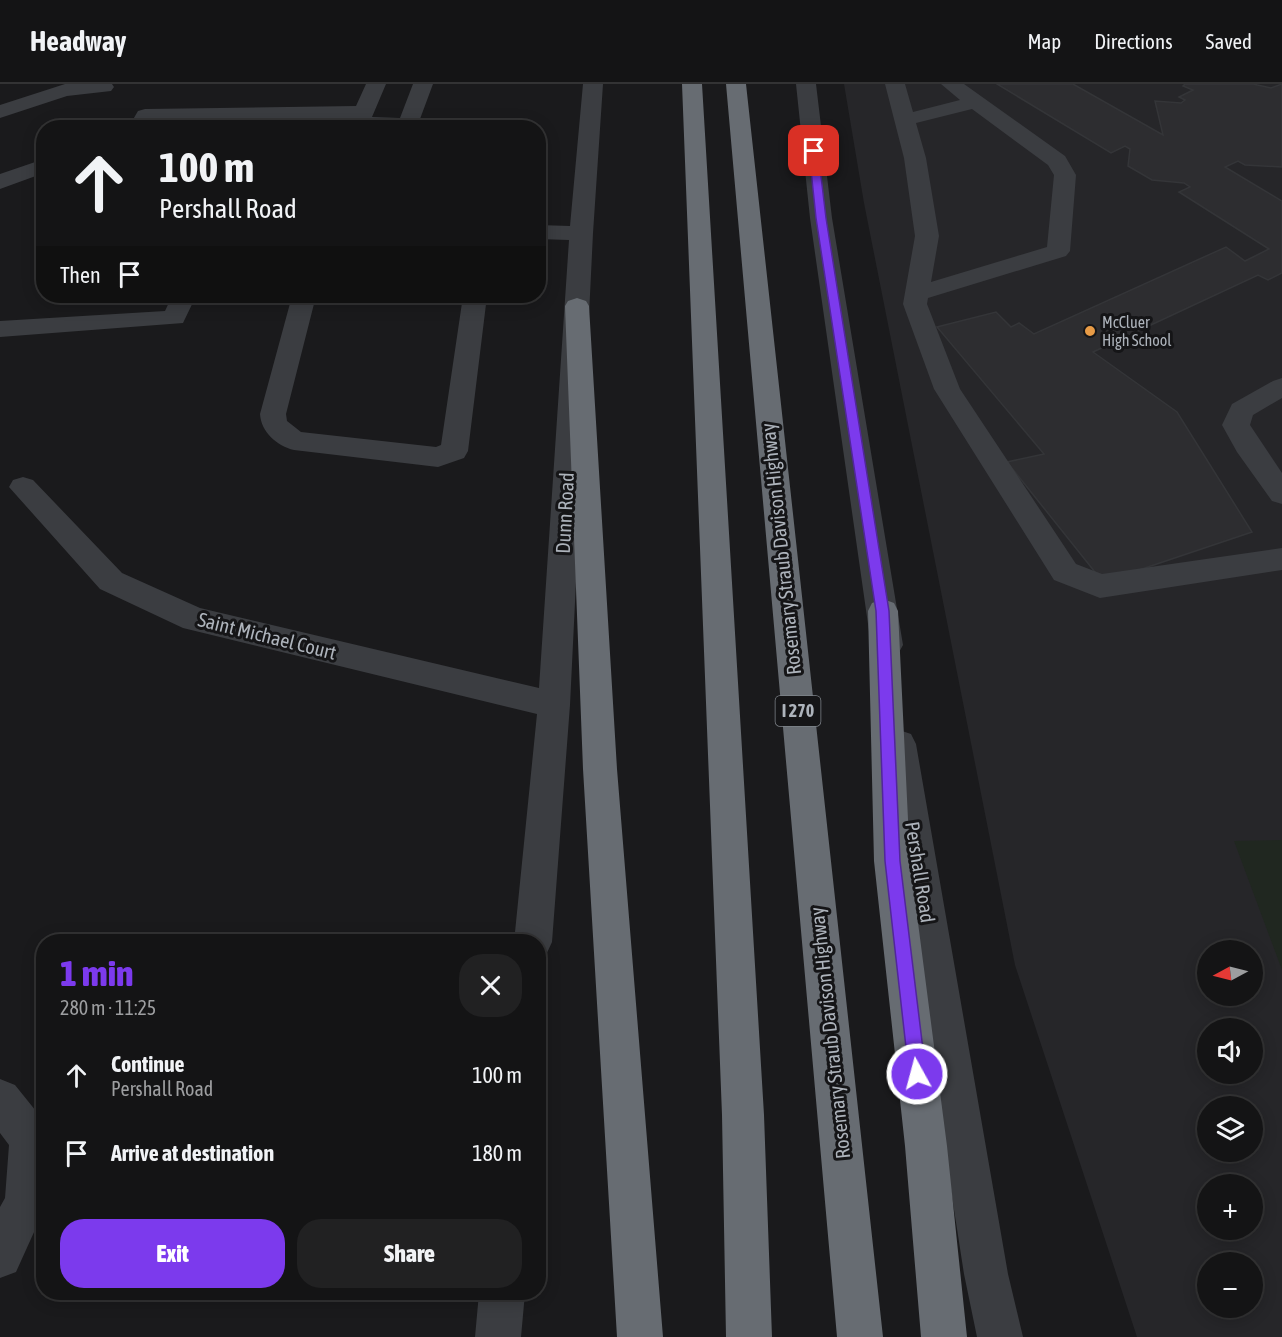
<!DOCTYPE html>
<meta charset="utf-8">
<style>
body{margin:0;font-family:"Asap Condensed",sans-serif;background:#212122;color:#f1f3f6;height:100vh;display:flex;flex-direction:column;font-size:22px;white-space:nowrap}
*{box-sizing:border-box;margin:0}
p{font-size:20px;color:#9d9ea0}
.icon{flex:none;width:33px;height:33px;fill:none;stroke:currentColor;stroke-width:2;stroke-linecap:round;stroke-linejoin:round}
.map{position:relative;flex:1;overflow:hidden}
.side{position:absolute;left:36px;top:850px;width:510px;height:366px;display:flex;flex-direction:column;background:#141415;border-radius:24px;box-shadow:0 3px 15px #0003,0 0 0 2px #333334}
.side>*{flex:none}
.guide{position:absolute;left:36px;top:36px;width:510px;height:183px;border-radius:24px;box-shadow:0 3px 15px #0003,0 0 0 2px #333334;background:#141415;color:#f1f3f6;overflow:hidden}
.needle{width:39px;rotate:263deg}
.controls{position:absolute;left:1197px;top:856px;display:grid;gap:12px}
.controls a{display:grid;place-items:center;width:66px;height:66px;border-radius:50%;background:#141415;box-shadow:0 3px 15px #0003,0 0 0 2px #333334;font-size:30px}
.pin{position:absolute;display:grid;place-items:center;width:51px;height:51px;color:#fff;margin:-26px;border-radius:12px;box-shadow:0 3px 9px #0006}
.me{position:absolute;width:66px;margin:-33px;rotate:353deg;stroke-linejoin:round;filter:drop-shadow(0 0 4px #0008)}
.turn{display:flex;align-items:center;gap:21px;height:126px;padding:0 24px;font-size:27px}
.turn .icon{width:78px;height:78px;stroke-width:2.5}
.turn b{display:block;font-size:42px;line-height:51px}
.then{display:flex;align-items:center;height:57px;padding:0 24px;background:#0003;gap:12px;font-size:22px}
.round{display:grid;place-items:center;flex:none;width:63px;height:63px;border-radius:24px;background:#212122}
.headline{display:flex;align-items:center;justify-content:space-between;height:102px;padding:0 24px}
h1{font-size:36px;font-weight:800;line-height:45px;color:#7c3aed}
.primary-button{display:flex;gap:12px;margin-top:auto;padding:12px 24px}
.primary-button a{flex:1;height:69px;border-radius:24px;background:#7c3aed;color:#fff;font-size:24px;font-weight:800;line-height:69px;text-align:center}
.primary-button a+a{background:#212122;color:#f1f3f6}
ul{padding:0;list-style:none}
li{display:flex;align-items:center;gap:18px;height:78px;padding:0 24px}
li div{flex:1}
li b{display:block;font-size:22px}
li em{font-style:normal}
header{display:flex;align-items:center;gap:36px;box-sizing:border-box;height:84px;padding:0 30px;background:#141415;border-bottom:2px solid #333334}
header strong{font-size:28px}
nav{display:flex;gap:33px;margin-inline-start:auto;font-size:21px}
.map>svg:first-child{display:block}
.built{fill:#262629;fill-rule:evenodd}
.green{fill:#202720}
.building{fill:#2d2d30;stroke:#343538;stroke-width:1.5}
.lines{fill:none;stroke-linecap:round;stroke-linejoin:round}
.minor{fill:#3b3d41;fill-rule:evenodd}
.highway{fill:#676c72;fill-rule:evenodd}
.route{fill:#7c3aed;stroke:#51269a;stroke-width:1.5}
.poi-dot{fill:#e89b46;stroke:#151517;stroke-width:2}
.labels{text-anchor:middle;stroke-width:6;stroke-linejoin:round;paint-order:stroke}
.far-poi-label{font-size:16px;fill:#adb3bb;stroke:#151517;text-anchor:start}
.shield{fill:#151517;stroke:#7f848a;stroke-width:1.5}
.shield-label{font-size:18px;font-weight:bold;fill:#adb3bb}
.street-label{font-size:20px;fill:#adb3bb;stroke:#151517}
</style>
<header>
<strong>Headway</strong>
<nav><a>Map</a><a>Directions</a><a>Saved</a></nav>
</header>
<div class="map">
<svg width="1282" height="1253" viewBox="0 0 1282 1253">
<rect width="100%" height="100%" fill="#1a1a1c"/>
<path class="built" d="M844 0H1282V1253H1137L1015 881 864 119ZM1208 867H1252V912H1208ZM1208 945H1252V990H1208ZM1208 1023H1252V1068H1208ZM1208 1101H1252V1146H1208ZM1208 1179H1252V1224H1208Z"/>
<path class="green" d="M1282 756V886L1234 757Z"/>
<path class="building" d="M997 0H1073L1163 51 1155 17 1181 19 1185 16 1179 13 1193 6 1183 2 1185 0H1253L1271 4 1282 0V83L1245 81 1238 77 1225 83 1282 117V189L1268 196 1258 191 1093 268 1177 328 1252 448 1103 498 1007 378 1044 370 937 243 996 228 1011 243 1019 239 1034 250 1226 163 1245 177 1269 165 1179 108 1190 103 1184 99 1152 96 1128 82 1130 65 1125 62 1111 69Z"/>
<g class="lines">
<path class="minor" d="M65 0H112L114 3 111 7 67 12 0 34V21Z
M366 0H386L372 33 400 34 413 0H433L420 35 495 38 502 40 505 44H337L351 34 265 36 262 44H241L244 36 152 37 149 44H128L138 27 145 25 356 22Z
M583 0H603L593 149 570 621 552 858 546 871 538 874V858H514L537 630 183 544 100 505 9 403 13 396 23 393 33 396 122 489 200 524 539 604 569 156 538 155V141L570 142Z
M796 0H816L832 134 903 561 898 570 887 574 876 570 871 561 810 134Z
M885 0H905L913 28 960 16 941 0H964L1065 72 1076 91 1070 167 1066 172 928 214 927 220 960 305 1076 480 1102 490 1282 464V486L1100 514 1054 496 934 305 903 220 915 152 904 74ZM972 25 1048 81 1054 91 1047 163 931 198 939 152 926 74 916 39Z
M44 75V89L0 105V90Z
M172 212H196L183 239 0 253V237L165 227Z
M292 212H316L286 330 287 337 301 348 436 363 441 361 463 212H487L468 367 464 374 438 383 294 366C277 362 261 348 260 330Z
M1282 294V314L1253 331 1250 341 1282 389V420L1272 417 1237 368 1222 341 1232 320 1273 297Z
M899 646 911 650 916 660 1008 1190 1023 1253H977L964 1190 882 660 887 650Z
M0 995 15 1001 44 1037V1126L16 1188 0 1194V1123L5 1114 9 1061 0 1049Z
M479 1209H525L521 1253H475Z"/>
<path class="highway" d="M682 0H702L764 1031 772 1253H726L722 1031Z
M726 0H746L883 1253H837Z
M577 214 586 217 589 222 617 685 663 1253H617L583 685 565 222 568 217Z
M883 515 894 519 898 527 910 777 947 1062 967 1253H921L905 1062 874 777 868 527 872 519Z"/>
</g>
<path class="route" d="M814 64 818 67 826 134 889 527 900 777 926 990 923 996 917 999 911 996 909 990 885 777 876 527 816 134 809 67Z"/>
<circle class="poi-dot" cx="1090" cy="247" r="6"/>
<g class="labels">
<g class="far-poi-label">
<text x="1102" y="244">McCluer<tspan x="1102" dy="18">High School</tspan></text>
</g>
<rect class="shield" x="775.5" y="612" width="45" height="30" rx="4.5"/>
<g class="shield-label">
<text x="798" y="633">I 270</text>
</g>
<g class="street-label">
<text transform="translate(565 429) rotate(-87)" y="7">Dunn Road</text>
<text transform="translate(781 465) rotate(-96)" y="7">Rosemary Straub Davison Highway</text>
<text transform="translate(267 552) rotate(14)" y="7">Saint Michael Court</text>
<text transform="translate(920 788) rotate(81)" y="7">Pershall Road</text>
<text transform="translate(830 949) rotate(-96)" y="7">Rosemary Straub Davison Highway</text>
</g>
</g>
</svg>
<div class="controls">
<a><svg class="needle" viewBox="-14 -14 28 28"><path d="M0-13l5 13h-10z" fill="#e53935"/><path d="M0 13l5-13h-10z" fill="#9d9ea0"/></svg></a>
<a><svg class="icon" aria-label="sound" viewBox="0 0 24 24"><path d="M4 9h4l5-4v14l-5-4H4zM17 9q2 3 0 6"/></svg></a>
<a><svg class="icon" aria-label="layers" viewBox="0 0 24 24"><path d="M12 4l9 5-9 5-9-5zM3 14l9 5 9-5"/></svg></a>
<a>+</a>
<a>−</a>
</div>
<div class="pin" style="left:814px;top:67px;background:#d93025"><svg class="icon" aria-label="arrive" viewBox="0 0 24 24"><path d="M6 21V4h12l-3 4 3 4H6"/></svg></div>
<svg class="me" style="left:917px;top:990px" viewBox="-20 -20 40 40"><circle r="17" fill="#7c3aed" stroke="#fff" stroke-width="3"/><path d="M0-11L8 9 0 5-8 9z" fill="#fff"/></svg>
<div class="guide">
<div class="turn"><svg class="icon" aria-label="ahead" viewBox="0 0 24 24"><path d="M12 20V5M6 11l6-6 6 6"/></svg><div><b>100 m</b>Pershall Road</div></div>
<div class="then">Then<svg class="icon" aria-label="arrive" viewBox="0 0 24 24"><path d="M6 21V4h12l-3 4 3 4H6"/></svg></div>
</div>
<section class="side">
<div class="headline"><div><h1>1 min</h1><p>280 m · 11:25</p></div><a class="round"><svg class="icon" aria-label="close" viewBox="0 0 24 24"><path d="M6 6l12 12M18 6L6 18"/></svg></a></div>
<ul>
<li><svg class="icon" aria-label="ahead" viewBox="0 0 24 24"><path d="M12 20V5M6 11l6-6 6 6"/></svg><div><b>Continue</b><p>Pershall Road</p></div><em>100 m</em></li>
<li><svg class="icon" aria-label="arrive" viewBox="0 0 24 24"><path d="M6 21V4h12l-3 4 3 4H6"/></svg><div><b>Arrive at destination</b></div><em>180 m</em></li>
</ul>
<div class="primary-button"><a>Exit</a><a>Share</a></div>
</section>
</div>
